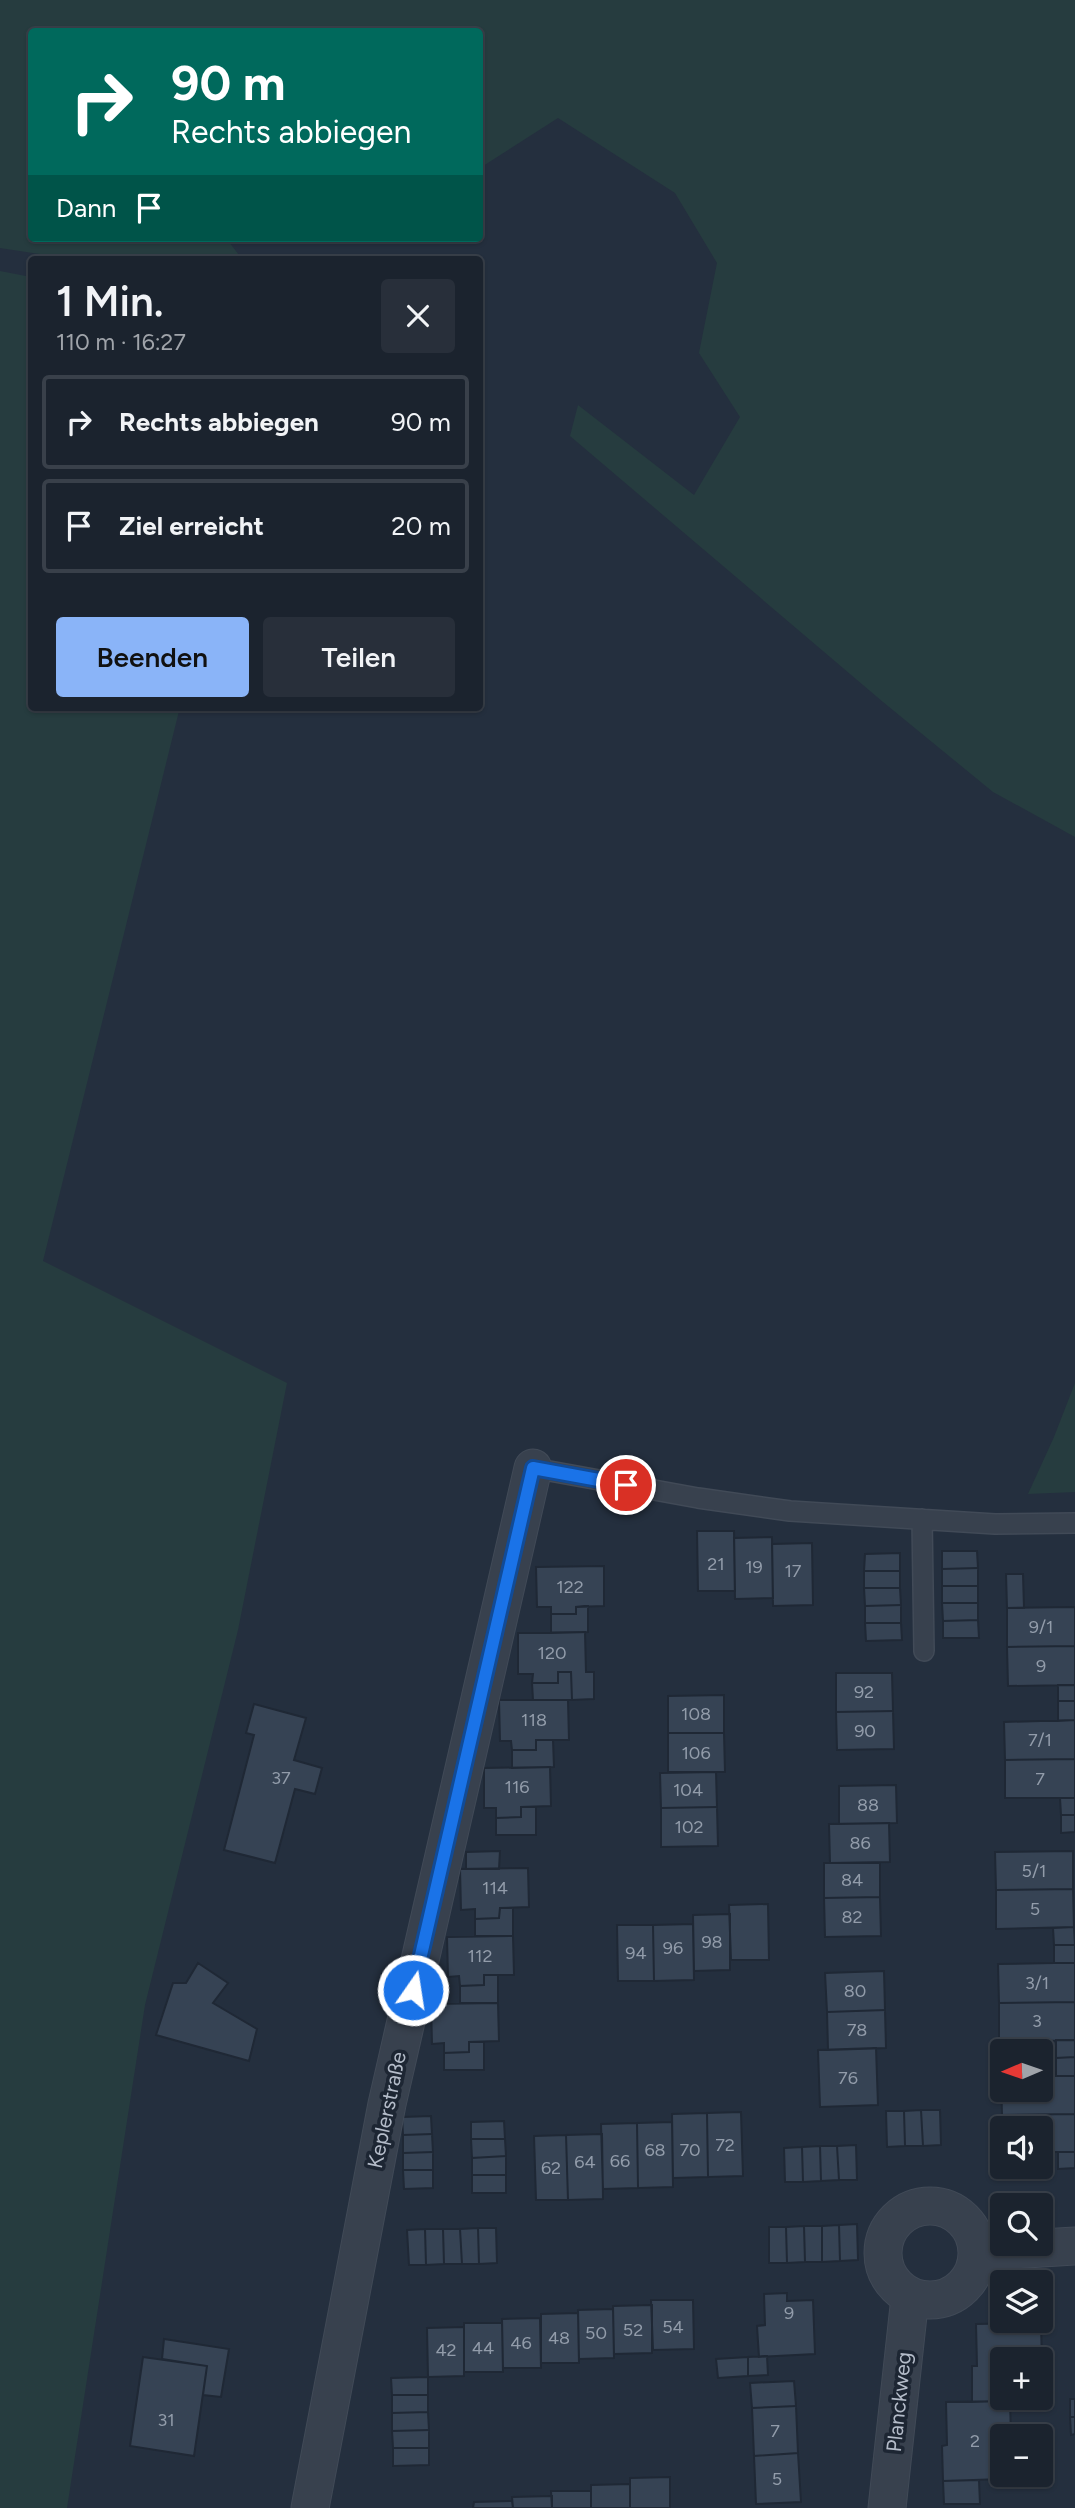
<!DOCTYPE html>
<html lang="de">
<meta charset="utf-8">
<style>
body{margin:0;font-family:Figtree,sans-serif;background:#282f3a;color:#f1f3f6;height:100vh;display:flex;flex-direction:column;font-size:26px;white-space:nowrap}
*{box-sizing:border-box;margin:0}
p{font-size:23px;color:#a0a4aa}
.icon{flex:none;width:38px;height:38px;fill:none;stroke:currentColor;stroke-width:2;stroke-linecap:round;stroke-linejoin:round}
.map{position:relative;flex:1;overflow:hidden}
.panel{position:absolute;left:28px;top:256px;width:455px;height:455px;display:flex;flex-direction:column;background:#1b232e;border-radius:7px;box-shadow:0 2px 5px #0004,0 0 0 2px #39404a}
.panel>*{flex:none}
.guide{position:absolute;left:28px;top:28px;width:455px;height:214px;border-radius:7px;box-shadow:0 2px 5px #0004,0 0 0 2px #39404a;background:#00695c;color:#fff;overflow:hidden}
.needle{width:46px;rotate:268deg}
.controls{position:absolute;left:990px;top:2039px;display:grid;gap:14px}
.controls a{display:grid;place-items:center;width:63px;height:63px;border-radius:7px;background:#1b232e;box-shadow:0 2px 5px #0004,0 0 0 2px #39404a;font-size:35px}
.pin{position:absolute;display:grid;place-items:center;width:60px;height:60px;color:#fff;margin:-30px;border:4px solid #fff;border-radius:50%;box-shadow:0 2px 7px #0007}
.me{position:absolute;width:77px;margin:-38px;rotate:13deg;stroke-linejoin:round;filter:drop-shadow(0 0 5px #0008)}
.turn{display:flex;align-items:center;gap:24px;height:147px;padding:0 28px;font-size:32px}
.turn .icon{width:91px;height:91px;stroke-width:2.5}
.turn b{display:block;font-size:49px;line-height:60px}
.then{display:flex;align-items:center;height:66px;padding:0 28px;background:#0003;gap:14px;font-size:26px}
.round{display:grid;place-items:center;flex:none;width:74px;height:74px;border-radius:7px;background:#282f3a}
.summary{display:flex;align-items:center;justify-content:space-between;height:119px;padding:0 28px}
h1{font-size:42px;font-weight:600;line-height:52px}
.button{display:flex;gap:14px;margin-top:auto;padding:14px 28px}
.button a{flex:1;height:80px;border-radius:7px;background:#8ab4f8;color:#111;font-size:28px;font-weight:600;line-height:80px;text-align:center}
.button a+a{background:#282f3a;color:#f1f3f6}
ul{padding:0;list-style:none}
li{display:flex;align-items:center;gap:21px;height:94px;margin:0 14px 10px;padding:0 14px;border:4px solid #39404a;border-radius:7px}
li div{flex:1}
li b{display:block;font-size:26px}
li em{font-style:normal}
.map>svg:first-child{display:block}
.green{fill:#263c3f}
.building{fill:#364354;stroke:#1f2835;stroke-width:2}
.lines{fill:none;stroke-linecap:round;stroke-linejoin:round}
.service-casing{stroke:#414a57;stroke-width:22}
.minor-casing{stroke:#414a57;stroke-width:39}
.service{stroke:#38414e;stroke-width:19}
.minor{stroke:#38414e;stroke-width:37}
.route-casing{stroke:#114b97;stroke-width:18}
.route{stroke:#1a73e8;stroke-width:12}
.labels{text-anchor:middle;stroke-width:7;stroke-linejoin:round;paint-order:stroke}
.number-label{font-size:18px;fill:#929caa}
.street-label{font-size:21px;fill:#b4bcc9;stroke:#1d2633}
</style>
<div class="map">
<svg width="1075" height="2508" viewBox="0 0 1075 2508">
<rect width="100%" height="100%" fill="#242f3e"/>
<path class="green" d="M0 0H1075V837L993 792 883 702 570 436 578 405 694 495 740 417 699 353 717 263 675 193 558 118 480 168V32H32V238H226L242 259H72L0 248Z
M0 271 31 277 32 707H180L43 1261 287 1383 238 1630 145 2005 67 2508H0Z
M1075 1383V1492L1028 1494 1054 1437Z"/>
<path class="building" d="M697 1531H734L735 1591H698Z
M772 1537 773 1598 735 1599 734 1538Z
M812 1543 813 1605 773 1606 772 1544Z
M942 1551H977L978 1568 942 1569Z
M900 1553V1571H864L865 1554Z
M604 1566V1606L576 1607V1614H551V1607H537L536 1567Z
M978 1568V1586H942V1569Z
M864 1571H900V1588H864Z
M1006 1574H1023L1024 1608H1007Z
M942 1586H978V1603H942Z
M864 1588H900L901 1605 865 1606Z
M942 1603H978V1620L943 1621Z
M901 1605V1623H865V1606Z
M588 1606V1632L551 1633V1614H576V1607Z
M1075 1607V1646L1007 1647V1608Z
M978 1620 979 1638H943V1621Z
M865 1623H901L902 1640 866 1641Z
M585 1632 586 1672H594V1699L572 1700 571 1672H558V1683H532L533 1674H518V1633Z
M1075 1646V1685L1008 1686 1007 1647Z
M558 1672H571L572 1700H533L532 1683H558Z
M836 1673H892L893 1711 836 1712Z
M1058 1685H1075V1701H1058Z
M724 1695V1733H668V1696Z
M499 1700H568L569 1740H536V1750H512L511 1741H500Z
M1058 1701H1075V1720L1058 1721Z
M254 1704 306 1718 294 1760 322 1768 315 1794 295 1789 275 1863 224 1850 254 1735 246 1733Z
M893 1711 894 1749 837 1750 836 1712Z
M1075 1720V1759L1005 1760 1004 1722Z
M668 1733H724L725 1772H668Z
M536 1740H553L554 1767 512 1768V1750H536Z
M1075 1759V1798H1005V1760Z
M550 1767 551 1806 521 1807V1817L496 1818V1808H484V1768Z
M716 1772 717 1807 661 1808 660 1773Z
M896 1785 897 1823 839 1824V1786Z
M1060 1798H1075V1815H1061Z
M521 1807H536V1835H496V1818L521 1817Z
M717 1807 718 1846 661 1847V1808Z
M1061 1815H1075V1832L1061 1833Z
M889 1823 890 1862 830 1863 829 1824Z
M500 1851 499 1869H466V1852Z
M1073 1851V1889L996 1890 995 1852Z
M824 1863H880V1897L824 1898Z
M528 1868 529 1907 500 1908 499 1918 475 1919V1909L461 1910 460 1869Z
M1073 1889 1074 1927 996 1929V1890Z
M880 1897 881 1936 825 1937 824 1898Z
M768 1904 769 1960H731L729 1905Z
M500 1908H513V1936H475V1919L499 1918Z
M730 1914V1970L694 1971 693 1915Z
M693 1924 694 1980 654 1981 653 1925Z
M617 1925H653L654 1981H618Z
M1074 1927 1075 1945H1054L1053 1928Z
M513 1936 514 1975H484V1985L460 1986 459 1976 448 1977 447 1937Z
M1054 1945H1075V1963H1054Z
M198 1963 228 1983 213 2003 257 2029 249 2061 156 2035 173 1983H186Z
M1054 1963H1075V2002L999 2003 998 1964Z
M884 1971 885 2010 827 2012 825 1973Z
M484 1975H498V2003H460V1986L484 1985Z
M1075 2002V2040L999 2041V2003Z
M498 2003 499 2041 469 2042V2052L444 2053V2043L432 2044 431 2004Z
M885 2010 886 2048 828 2050 827 2012Z
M1056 2040H1075V2057L1056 2058Z
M469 2042H484V2070H444V2053L469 2052Z
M876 2048 878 2105 820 2107 818 2050Z
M1075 2057V2076H1056V2058Z
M1042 2058H1056V2076H1043Z
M1041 2076H1075V2114L1002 2115 1001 2077 1003 2090H1041Z
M921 2110 923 2146H905L904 2111Z
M921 2110H940L941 2145 923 2146Z
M886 2111H904L905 2146 887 2147Z
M741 2112 743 2176 708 2177 707 2113Z
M707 2113 708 2177 673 2178 672 2114Z
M1075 2114V2152H1041V2128H1003V2153L1002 2115Z
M431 2116 432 2134 403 2135 402 2117Z
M504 2121 505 2139H471V2122Z
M672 2122 673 2187 638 2188 637 2123Z
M637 2123 638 2188 603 2189 601 2124Z
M432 2134 433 2152 403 2153V2135Z
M602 2134 603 2199 568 2200 566 2135Z
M566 2135 568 2200H536L534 2136Z
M471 2139H505L506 2156 472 2158Z
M856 2145 857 2180H839L837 2146Z
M820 2146 821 2181 803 2182 802 2147Z
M820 2146H837L839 2180 821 2181Z
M802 2147 803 2182H785L784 2148Z
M433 2152V2170H403V2153Z
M1058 2152H1075V2168L1058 2169Z
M506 2156V2175H472V2158Z
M403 2170H433V2188L404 2189Z
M472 2175H506V2193H472Z
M857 2224 858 2260 840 2261 839 2225Z
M839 2225 840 2261 822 2262V2226Z
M804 2226 805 2262 787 2263 786 2227Z
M804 2226H822V2262H805Z
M769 2227H786L787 2263H769Z
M478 2228 479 2264H462L460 2229Z
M478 2228H496L497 2263 479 2264Z
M425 2229 426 2265H409L407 2230Z
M425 2229H443L444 2264 426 2265Z
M443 2229H460L462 2264H444Z
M787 2293V2301L813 2300 815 2354 759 2357 757 2326 765 2325 764 2294Z
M651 2300H693L694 2349 653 2350Z
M652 2305V2353L614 2354 613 2306Z
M613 2309 614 2358 579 2359 578 2310Z
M578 2313 579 2363H541V2314Z
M540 2318 541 2368H503L502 2319Z
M464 2323H502L503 2372H464Z
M1041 2323 1042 2364 1041 2359H1003V2398H1035V2400L972 2402V2366H977L976 2324Z
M464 2327V2376L428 2377 427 2328Z
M164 2339 229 2349 221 2397 203 2395 207 2366 162 2359Z
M767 2356 768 2375 748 2376V2357Z
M143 2357 207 2366 194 2456 130 2446Z
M748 2357V2376L718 2378 716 2359Z
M428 2377V2395H392L391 2378Z
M794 2381 796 2406 752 2408 750 2383Z
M392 2395H428V2412L392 2413Z
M1070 2399H1075V2417H1070Z
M1010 2401 1011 2436H1003L1004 2479 943 2481 942 2446 947 2445 946 2402Z
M796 2406 798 2453 754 2456 752 2408Z
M428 2412 429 2430 392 2431V2413Z
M1070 2417H1075V2434L1071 2435Z
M429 2430V2448H393L392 2431Z
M393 2448H429V2465L393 2466Z
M798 2453 801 2502 756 2504 754 2456Z
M670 2477V2508H630V2478Z
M979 2480 980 2504H944L943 2481Z
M630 2484V2508H591V2485Z
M551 2491H591V2508H552Z
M552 2496V2508H513L512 2497Z
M512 2501 513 2508H473L474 2502Z"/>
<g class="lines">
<g class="service-casing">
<path id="service" d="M533 1468 698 1498 790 1511 995 1524 1075 1523
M922 1519 924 1651"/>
</g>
<g class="minor-casing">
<path id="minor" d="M883 2253a47 47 0 1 1 94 0a47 47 0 1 1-94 0Z
M977 2252 1075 2246
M310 2508 387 2104 533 1468
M887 2508 910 2297"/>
</g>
<use href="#service" class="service"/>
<use href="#minor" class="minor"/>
</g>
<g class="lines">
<g class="route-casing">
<path id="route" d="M413 1990 533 1468 626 1485"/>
</g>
<use href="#route" class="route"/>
</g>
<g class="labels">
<g class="number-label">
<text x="716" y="1570">21</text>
<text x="754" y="1573">19</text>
<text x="793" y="1577">17</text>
<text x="570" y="1593">122</text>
<text x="1041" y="1633">9/1</text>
<text x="552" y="1659">120</text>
<text x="1041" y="1672">9</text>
<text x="864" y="1698">92</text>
<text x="696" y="1720">108</text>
<text x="534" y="1726">118</text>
<text x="865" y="1737">90</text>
<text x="1040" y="1746">7/1</text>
<text x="696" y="1759">106</text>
<text x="281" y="1784">37</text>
<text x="1040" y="1785">7</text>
<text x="517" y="1793">116</text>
<text x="688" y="1796">104</text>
<text x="868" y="1811">88</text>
<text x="689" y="1833">102</text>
<text x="860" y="1849">86</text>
<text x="1034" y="1877">5/1</text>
<text x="852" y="1886">84</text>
<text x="495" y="1894">114</text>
<text x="1035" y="1915">5</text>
<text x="852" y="1923">82</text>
<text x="712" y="1948">98</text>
<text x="673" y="1954">96</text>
<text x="636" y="1959">94</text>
<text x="480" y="1962">112</text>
<text x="1037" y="1989">3/1</text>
<text x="855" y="1997">80</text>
<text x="1037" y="2027">3</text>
<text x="857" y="2036">78</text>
<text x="848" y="2084">76</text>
<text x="725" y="2151">72</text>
<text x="655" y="2156">68</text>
<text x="690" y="2156">70</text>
<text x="620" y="2167">66</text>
<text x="585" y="2168">64</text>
<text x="551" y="2174">62</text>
<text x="789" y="2319">9</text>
<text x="673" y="2333">54</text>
<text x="633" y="2336">52</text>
<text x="596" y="2339">50</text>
<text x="559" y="2344">48</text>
<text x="521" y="2349">46</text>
<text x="483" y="2354">44</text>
<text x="446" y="2356">42</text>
<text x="166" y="2426">31</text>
<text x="775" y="2437">7</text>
<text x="975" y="2447">2</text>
<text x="777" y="2485">5</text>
</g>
<g class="street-label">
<text transform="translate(387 2110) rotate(-78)" y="7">Keplerstraße</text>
<text transform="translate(899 2402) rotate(-84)" y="7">Planckweg</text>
</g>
</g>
</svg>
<div class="controls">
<a><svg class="needle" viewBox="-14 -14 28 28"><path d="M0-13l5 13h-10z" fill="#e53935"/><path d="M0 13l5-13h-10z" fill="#a0a4aa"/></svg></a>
<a><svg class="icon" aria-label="sound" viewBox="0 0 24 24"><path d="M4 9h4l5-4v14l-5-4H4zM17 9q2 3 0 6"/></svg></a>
<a><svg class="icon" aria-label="search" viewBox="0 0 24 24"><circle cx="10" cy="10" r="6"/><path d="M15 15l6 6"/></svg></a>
<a><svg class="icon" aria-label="layers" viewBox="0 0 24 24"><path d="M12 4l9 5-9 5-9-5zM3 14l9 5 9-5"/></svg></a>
<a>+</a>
<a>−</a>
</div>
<div class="pin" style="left:626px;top:1485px;background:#d93025"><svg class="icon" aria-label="arrive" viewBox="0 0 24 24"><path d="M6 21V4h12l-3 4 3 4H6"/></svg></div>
<svg class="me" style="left:413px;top:1990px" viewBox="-20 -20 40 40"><circle r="17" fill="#1a73e8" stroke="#fff" stroke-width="3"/><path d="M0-11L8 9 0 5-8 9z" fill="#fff"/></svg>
<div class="guide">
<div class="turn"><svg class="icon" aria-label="right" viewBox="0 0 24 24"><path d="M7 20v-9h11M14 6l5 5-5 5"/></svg><div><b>90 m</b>Rechts abbiegen</div></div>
<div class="then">Dann<svg class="icon" aria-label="arrive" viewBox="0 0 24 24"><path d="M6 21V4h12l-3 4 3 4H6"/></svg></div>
</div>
<section class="panel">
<div class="summary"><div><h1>1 Min.</h1><p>110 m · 16:27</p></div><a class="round"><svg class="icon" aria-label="close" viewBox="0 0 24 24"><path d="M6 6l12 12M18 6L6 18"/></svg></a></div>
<ul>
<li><svg class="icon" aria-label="right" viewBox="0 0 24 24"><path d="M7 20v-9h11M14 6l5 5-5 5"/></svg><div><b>Rechts abbiegen</b></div><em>90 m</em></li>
<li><svg class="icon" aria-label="arrive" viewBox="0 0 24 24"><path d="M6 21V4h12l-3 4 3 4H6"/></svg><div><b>Ziel erreicht</b></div><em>20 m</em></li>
</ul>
<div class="button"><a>Beenden</a><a>Teilen</a></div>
</section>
</div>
